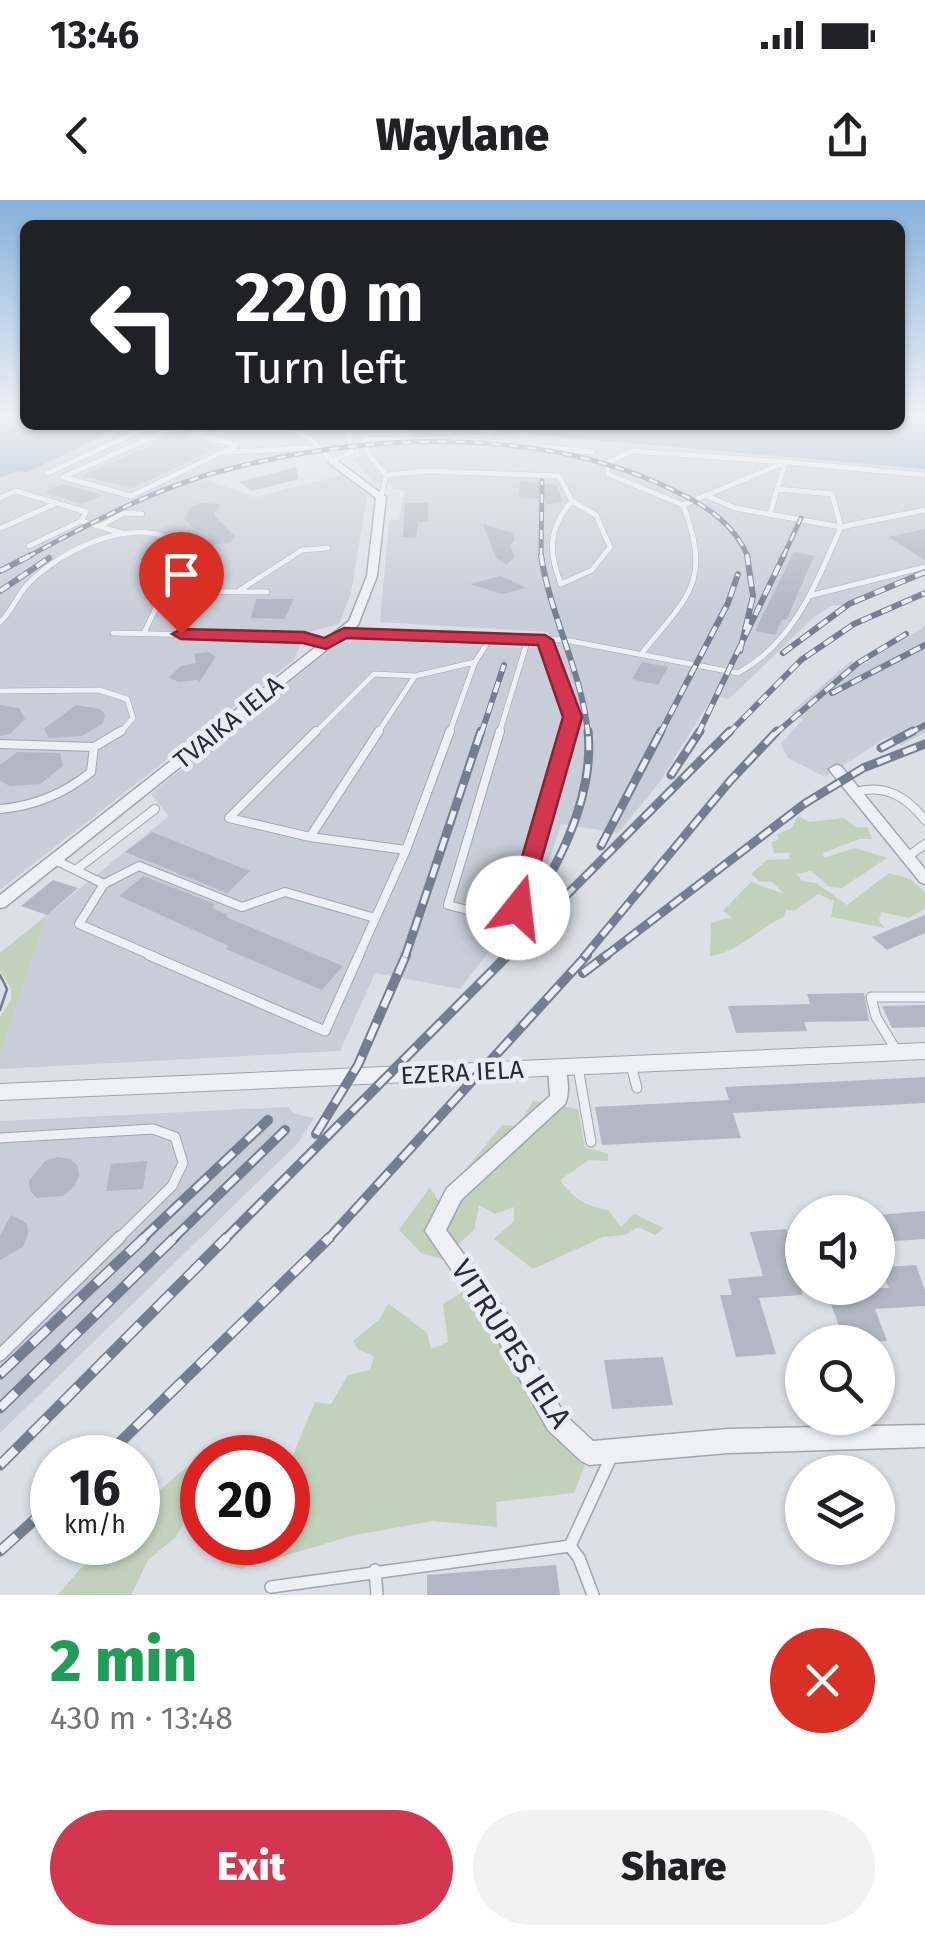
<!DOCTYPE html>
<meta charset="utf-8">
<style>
body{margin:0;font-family:"Fira Sans",sans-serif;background:#f2f2f2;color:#202124;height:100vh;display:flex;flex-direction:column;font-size:38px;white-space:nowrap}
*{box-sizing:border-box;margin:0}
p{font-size:32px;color:#757577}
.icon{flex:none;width:55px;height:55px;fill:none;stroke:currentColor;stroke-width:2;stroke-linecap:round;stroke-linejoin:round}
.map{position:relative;height:1395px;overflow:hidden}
.sheet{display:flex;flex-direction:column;background:#fff;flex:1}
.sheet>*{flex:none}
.banner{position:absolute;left:20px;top:20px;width:885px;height:210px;border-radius:15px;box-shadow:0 2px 8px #0004;background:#202124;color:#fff;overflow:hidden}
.buttons{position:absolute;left:785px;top:995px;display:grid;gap:20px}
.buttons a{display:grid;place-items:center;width:110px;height:110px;border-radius:50%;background:#fff;box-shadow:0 2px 8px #0004;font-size:50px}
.speed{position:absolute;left:30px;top:1235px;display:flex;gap:20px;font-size:50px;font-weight:700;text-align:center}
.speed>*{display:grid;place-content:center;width:130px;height:130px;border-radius:50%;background:#fff;box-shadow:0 2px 8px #0004;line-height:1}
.speed small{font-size:25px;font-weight:400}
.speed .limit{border:15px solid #d22;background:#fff;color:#111}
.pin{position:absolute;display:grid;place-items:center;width:85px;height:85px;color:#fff;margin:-102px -42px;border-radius:50% 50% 50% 0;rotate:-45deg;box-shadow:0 0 10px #0007}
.pin .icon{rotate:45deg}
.me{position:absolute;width:110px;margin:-55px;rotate:16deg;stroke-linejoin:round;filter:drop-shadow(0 0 8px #0008)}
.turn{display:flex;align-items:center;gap:35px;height:210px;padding:0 50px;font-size:45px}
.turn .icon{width:130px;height:130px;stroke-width:2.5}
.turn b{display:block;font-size:70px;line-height:85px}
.round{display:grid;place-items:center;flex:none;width:105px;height:105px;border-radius:52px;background:#f2f2f2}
.head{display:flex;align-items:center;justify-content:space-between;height:170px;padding:0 50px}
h1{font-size:60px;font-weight:800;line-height:75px;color:#1e9e55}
.cta{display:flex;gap:20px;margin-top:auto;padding:20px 50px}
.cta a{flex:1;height:115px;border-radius:60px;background:#d5364f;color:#fff;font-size:40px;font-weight:800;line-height:115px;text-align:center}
.cta a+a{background:#f2f2f2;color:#202124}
.status{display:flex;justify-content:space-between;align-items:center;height:70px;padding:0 50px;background:#fff;direction:ltr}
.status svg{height:28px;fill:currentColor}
header{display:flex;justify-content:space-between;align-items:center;height:130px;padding:0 50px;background:#fff;font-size:45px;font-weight:800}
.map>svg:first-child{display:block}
.built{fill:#c8ced8}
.green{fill:#c1d1bb}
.water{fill:#93adc9}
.building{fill:#b2b8c3}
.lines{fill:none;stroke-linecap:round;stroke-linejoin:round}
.service-far3-casing{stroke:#a0a6b0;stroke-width:6}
.service-far2-casing{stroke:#a0a6b0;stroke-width:10}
.service-far1-casing{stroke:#a0a6b0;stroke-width:11}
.service-casing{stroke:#a0a6b0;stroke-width:14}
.minor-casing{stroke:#a0a6b0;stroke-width:3}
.tertiary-casing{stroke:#a0a6b0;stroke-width:2}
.service-far3{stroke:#edf0f4;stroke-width:5}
.service-far2{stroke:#edf0f4;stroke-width:8}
.service-far1{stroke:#edf0f4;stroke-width:9}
.service{stroke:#edf0f4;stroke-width:11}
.minor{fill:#edf0f4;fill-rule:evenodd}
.tertiary{fill:#edf0f4;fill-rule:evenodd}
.tram{stroke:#737f90;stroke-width:2.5}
.rail-far4-casing{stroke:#737f90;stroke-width:5}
.rail-far3-casing{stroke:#737f90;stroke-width:6}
.rail-far2-casing{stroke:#737f90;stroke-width:9}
.rail-far1-casing{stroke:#737f90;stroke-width:10}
.rail-casing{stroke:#737f90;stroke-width:11}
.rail-far4{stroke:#eaeef4;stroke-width:2.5;stroke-dasharray:9;stroke-linecap:butt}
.rail-far3{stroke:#eaeef4;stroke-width:4;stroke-dasharray:11;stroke-linecap:butt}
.rail-far2{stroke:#eaeef4;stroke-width:5;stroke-dasharray:14;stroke-linecap:butt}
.rail-far1{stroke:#eaeef4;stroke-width:6;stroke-dasharray:18;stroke-linecap:butt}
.rail{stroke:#eaeef4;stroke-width:8;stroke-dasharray:22;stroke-linecap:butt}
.route{fill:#d5364f;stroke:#8a2333;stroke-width:2.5}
.labels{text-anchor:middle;stroke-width:9;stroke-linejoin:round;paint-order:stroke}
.street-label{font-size:25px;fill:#242d3d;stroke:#eaeef4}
.near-street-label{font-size:30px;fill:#242d3d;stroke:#eaeef4}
</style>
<div class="status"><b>13:46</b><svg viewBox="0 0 49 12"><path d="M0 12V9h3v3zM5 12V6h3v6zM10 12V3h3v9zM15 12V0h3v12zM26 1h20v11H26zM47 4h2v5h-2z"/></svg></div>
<header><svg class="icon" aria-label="back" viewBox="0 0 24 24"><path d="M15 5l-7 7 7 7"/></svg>Waylane<svg class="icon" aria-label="share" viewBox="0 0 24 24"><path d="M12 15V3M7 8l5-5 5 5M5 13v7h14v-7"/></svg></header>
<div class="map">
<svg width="925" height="1395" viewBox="0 0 925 1395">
<rect width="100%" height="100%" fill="#dbdfe6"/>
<path class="built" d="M124 225H399L414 237 449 236 446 231 523 233 520 229H526V234L925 269V376L846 406 833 405 813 418 729 499 713 496 659 583 618 633 561 624 552 653 529 699 460 789 375 773 340 851 0 869V856L47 715 169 616 151 594 335 446 356 439 554 449 548 432 380 422 389 321 399 320 405 290 394 289 391 283H374L351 258 362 256 355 244 249 261 194 276 256 297 342 275 367 295 351 393 339 424 305 433 294 460 0 690V278L18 271 26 273Z
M925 426V533L901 545 887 537 825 577 788 558 781 544 803 519 790 513 851 461 862 465Z
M289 907 293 913 314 918 298 943 0 1233V921Z"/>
<path class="green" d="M798 616 809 622 844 618 857 628 867 627 872 639H859L823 653 824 658 855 648 887 658 842 688 830 687 811 671 796 674 802 681 816 683 847 705 889 673 910 679 925 692V709L909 718 881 712 879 721 885 728 831 717 834 701 818 694 794 711 786 709 784 717C756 729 742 751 710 756L711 723 732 717 723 711 751 682 784 694 772 682 759 681 751 674 767 660 789 659 790 653H774L772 642 779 639 777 634 792 628Z
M47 715 0 856V817L11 800V789L0 770V753Z
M533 901 578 909 585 948 608 953V961L589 960 560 980C574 999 585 1006 608 1010L621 1027 634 1014 664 1028 655 1035 638 1027 625 1035 603 1037 533 1069 494 1039 514 1021V1007L495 1014 479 1005 474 1030 442 1059 421 1053 399 1030 430 987 439 1002 502 925 518 926Z
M467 1089 480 1118 514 1160 544 1222 585 1265 574 1293 496 1302 497 1327 433 1321 355 1335 277 1358 269 1347 243 1369 220 1364 230 1343 288 1342V1267L315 1202 331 1204 348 1175 370 1170 374 1156 359 1150 353 1141 380 1119 388 1103 427 1133 431 1149 448 1142 443 1104Z
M190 1265 202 1278V1290L176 1337 148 1360 131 1395H58L79 1370 113 1343 138 1342C138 1306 163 1286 190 1265Z"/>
<path class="water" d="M0 216H25V225H124L26 273 18 271 0 278Z
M900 216H925V269L526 234V229H520L523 234 491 235 498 230H475L483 235H451L453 231H447L450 236 414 237 399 225H900Z"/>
<path class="building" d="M187 225H225L210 232 194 228 187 232 191 240 219 247 133 288 81 276 183 231Z
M296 267 299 279 252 291 239 282Z
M520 281 557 285 563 302 545 305V299L519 298Z
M63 284 103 295 82 304 45 292Z
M200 303 220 304 214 315 236 337 229 343 207 345 208 333 194 328 184 318 191 307Z
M405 303H428V322H418L416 338 403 337Z
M483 324 513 333 515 340 510 346 515 357 506 365 496 358Z
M925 329V360L888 337Z
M794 352 814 356 787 419 782 420 775 435 755 431Z
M501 376 526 388 502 394 470 384Z
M256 399H294L284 419 251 418Z
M208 452 216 457 198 484V480L178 482 169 477 181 466 196 463 194 454Z
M642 462 668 467 658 485 632 479Z
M0 505 19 508 25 519 10 534 0 536Z
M76 505 100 509 105 514 103 523 82 536 49 538 44 529Z
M17 552 60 553 63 566 40 584 10 586 0 581V565Z
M152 632 207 654 250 671 227 693 125 652Z
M143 676 215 704 212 708 228 715 226 717 343 766 322 790 226 749 229 746 119 696Z
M53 680 78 688 47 715 21 706Z
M925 715V733L887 750 872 737Z
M864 793 869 821 804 822 807 831 736 833 728 806 810 804 807 794Z
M925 805V827L892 828 882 806Z
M925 877V903L733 913 741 938 602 945 595 907 729 900 725 887Z
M58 957 70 959 78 966 79 976 74 987 63 996 37 998 30 991 29 981 45 961Z
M147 961 143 989 106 991 111 964Z
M925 1011V1039L878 1042V1015Z
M11 1015 27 1023 28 1034 23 1047 0 1060V1036Z
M786 1029 802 1078V1095L759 1098 776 1154 736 1157 720 1095H732L728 1079 763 1076 750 1032Z
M916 1065 925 1090V1106L875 1109 887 1141 845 1142 825 1088H889L881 1067Z
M663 1157 673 1205 612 1209 604 1160Z
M556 1365 560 1395H427V1375Z"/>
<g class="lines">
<g class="service-far3-casing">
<path id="service-far3" d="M180 225 63 277 131 296 237 245 193 234
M286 225 312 240 332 261 352 252 348 234
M631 251 786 262 683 305 608 274V263Z
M227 252 316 248
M48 273 152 225
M386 275 368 254 364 239 492 242 592 252
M705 295 735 308 841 327 925 310
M381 297 386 275 427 271 559 276 572 301
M0 298 16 291 86 312 81 321
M572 301 596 315 610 347 592 370 561 384C548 351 548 329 572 301Z
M770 314 777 289
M100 326 124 313 142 314
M1 328 57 303
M29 346 81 321 122 333
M164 391 267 392
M237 392 302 350 328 348
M809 396 925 367
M0 422C12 412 16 396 28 384 63 348 140 311 185 347L144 433
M113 433 290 437 326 444
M344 433 565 440 738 473C795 442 816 383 841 327L832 294 777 289 786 262 925 275
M545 440 572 517 567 534
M642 453C689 395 712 382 683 305
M0 491 99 490 127 499 133 518 119 534
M314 534 374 474 415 476
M377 534 415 476 475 462
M449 534 475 462 490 439
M499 534 528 439"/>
</g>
<g class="service-far2-casing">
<path id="service-far2" d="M316 531 229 618 310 637 406 650 450 531
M500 531 448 705 483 714 518 708 568 531
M0 544 94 547 121 531
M855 592C885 584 906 596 925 620
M0 609C35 606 64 594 91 572L94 547
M310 637 379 531
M906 658 925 644
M55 660 104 684 79 724 155 757
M77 669 155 609
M104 684 139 666 242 707 285 692 375 718
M358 757 406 650"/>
</g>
<g class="service-far1-casing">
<path id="service-far1" d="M149 755 325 831 359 755
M898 853 876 817 871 797H925
M631 865 637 888
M578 867 591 942
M0 938 153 929 175 937 183 963 172 986 118 1039"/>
</g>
<g class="service-casing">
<path id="service" d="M0 1155 120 1037
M570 1346 579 1358 593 1395
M375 1370 377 1395
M271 1387 570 1346 612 1255"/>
</g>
<g class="minor-casing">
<path id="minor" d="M329 259H335L386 297 377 376 358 425 5 707 0 708V695L349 421 367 376 376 298 329 263Z
M836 565 841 566 925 669V684L920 682 831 572 829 569Z
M557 860 563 862C568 873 570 894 565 904L461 1000 446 1030 508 1115 564 1214 593 1241 728 1229 925 1225V1247L728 1253 589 1265 581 1261 548 1230 492 1129 425 1031 447 988 550 896 548 867 551 862Z"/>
</g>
<g class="tertiary-casing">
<path id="tertiary" d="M925 843V859L0 900V884Z"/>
</g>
<use href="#service-far3" class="service-far3"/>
<use href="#service-far2" class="service-far2"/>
<use href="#service-far1" class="service-far1"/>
<use href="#service" class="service"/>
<use href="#minor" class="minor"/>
<use href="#tertiary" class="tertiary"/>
<path class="tram" d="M0 775 7 789 0 810"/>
<g class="rail-far4-casing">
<path id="rail-far4" d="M27 357C89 324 153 289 221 271 365 233 541 224 677 292 707 306 735 325 748 357
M541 357 542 281
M783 357 801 318"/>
</g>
<g class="rail-far3-casing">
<path id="rail-far3" d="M541 355C550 416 582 472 588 534
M0 371 31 355
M0 391 49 358
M740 451 753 396 747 355
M783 453 849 404 925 372
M832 493 925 445
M481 534 504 465
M660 534 728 403 738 374
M698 534 784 355
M728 534 801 460 854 424 925 393
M775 534 858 463 906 434
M908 534 925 525"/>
</g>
<g class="rail-far2-casing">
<path id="rail-far2" d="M881 548 913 531
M671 575 700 531
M601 646 661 531
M517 730C554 673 595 602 588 531
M405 757 481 531
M505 757 730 531
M584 757 730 581 777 531
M604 757 804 604 863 568 925 544"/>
</g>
<g class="rail-far1-casing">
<path id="rail-far1" d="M583 773 607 755
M316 934 358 865 406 755
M142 1039 268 920
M173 1039 285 930
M225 1039 508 755
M328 1039 587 755"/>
</g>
<g class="rail-casing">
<path id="rail" d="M0 1174 145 1037
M0 1208 175 1037
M104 1258 330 1037
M0 1265 227 1037
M0 1351 52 1304"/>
</g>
<use href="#rail-far4" class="rail-far4"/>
<use href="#rail-far3" class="rail-far3"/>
<use href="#rail-far2" class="rail-far2"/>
<use href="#rail-far1" class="rail-far1"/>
<use href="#rail" class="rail"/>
</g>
<linearGradient id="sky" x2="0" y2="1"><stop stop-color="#86b1dc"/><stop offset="0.52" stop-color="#eff1f4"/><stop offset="1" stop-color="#eff1f4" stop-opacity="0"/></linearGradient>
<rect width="925" height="412" fill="url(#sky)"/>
<path class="route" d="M344 428 545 435 553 440 582 517 526 714H510L507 708 563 517 538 445 347 438 326 449 303 443 181 439 172 434 181 429 304 432 324 438Z"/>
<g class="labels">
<g class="street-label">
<text transform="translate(228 522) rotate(-39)" y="9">TVAIKA IELA</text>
<text transform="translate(462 872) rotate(-3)" y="9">EZERA IELA</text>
</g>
<g class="near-street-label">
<text transform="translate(511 1144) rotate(57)" y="10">VITRUPES IELA</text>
</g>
</g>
</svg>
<div class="buttons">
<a><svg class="icon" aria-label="sound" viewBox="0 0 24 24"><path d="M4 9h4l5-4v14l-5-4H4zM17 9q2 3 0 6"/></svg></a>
<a><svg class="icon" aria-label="search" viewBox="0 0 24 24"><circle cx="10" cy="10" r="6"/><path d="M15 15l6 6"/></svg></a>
<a><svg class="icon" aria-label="layers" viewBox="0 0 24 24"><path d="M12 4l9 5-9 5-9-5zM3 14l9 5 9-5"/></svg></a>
</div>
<div class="speed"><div>16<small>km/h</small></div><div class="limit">20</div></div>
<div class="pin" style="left:181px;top:434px;background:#d93025"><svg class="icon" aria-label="arrive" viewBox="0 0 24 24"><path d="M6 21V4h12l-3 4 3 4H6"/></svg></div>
<svg class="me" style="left:518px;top:708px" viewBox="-20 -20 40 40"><circle r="19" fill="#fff"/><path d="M0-13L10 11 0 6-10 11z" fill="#d5364f"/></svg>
<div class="banner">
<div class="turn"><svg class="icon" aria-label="left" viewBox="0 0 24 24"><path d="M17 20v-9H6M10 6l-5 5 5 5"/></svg><div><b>220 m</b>Turn left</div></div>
</div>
</div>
<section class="sheet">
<div class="head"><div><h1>2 min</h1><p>430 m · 13:48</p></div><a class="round" style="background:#d93025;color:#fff"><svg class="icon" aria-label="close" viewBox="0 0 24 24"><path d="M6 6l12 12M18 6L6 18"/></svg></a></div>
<div class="cta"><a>Exit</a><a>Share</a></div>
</section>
